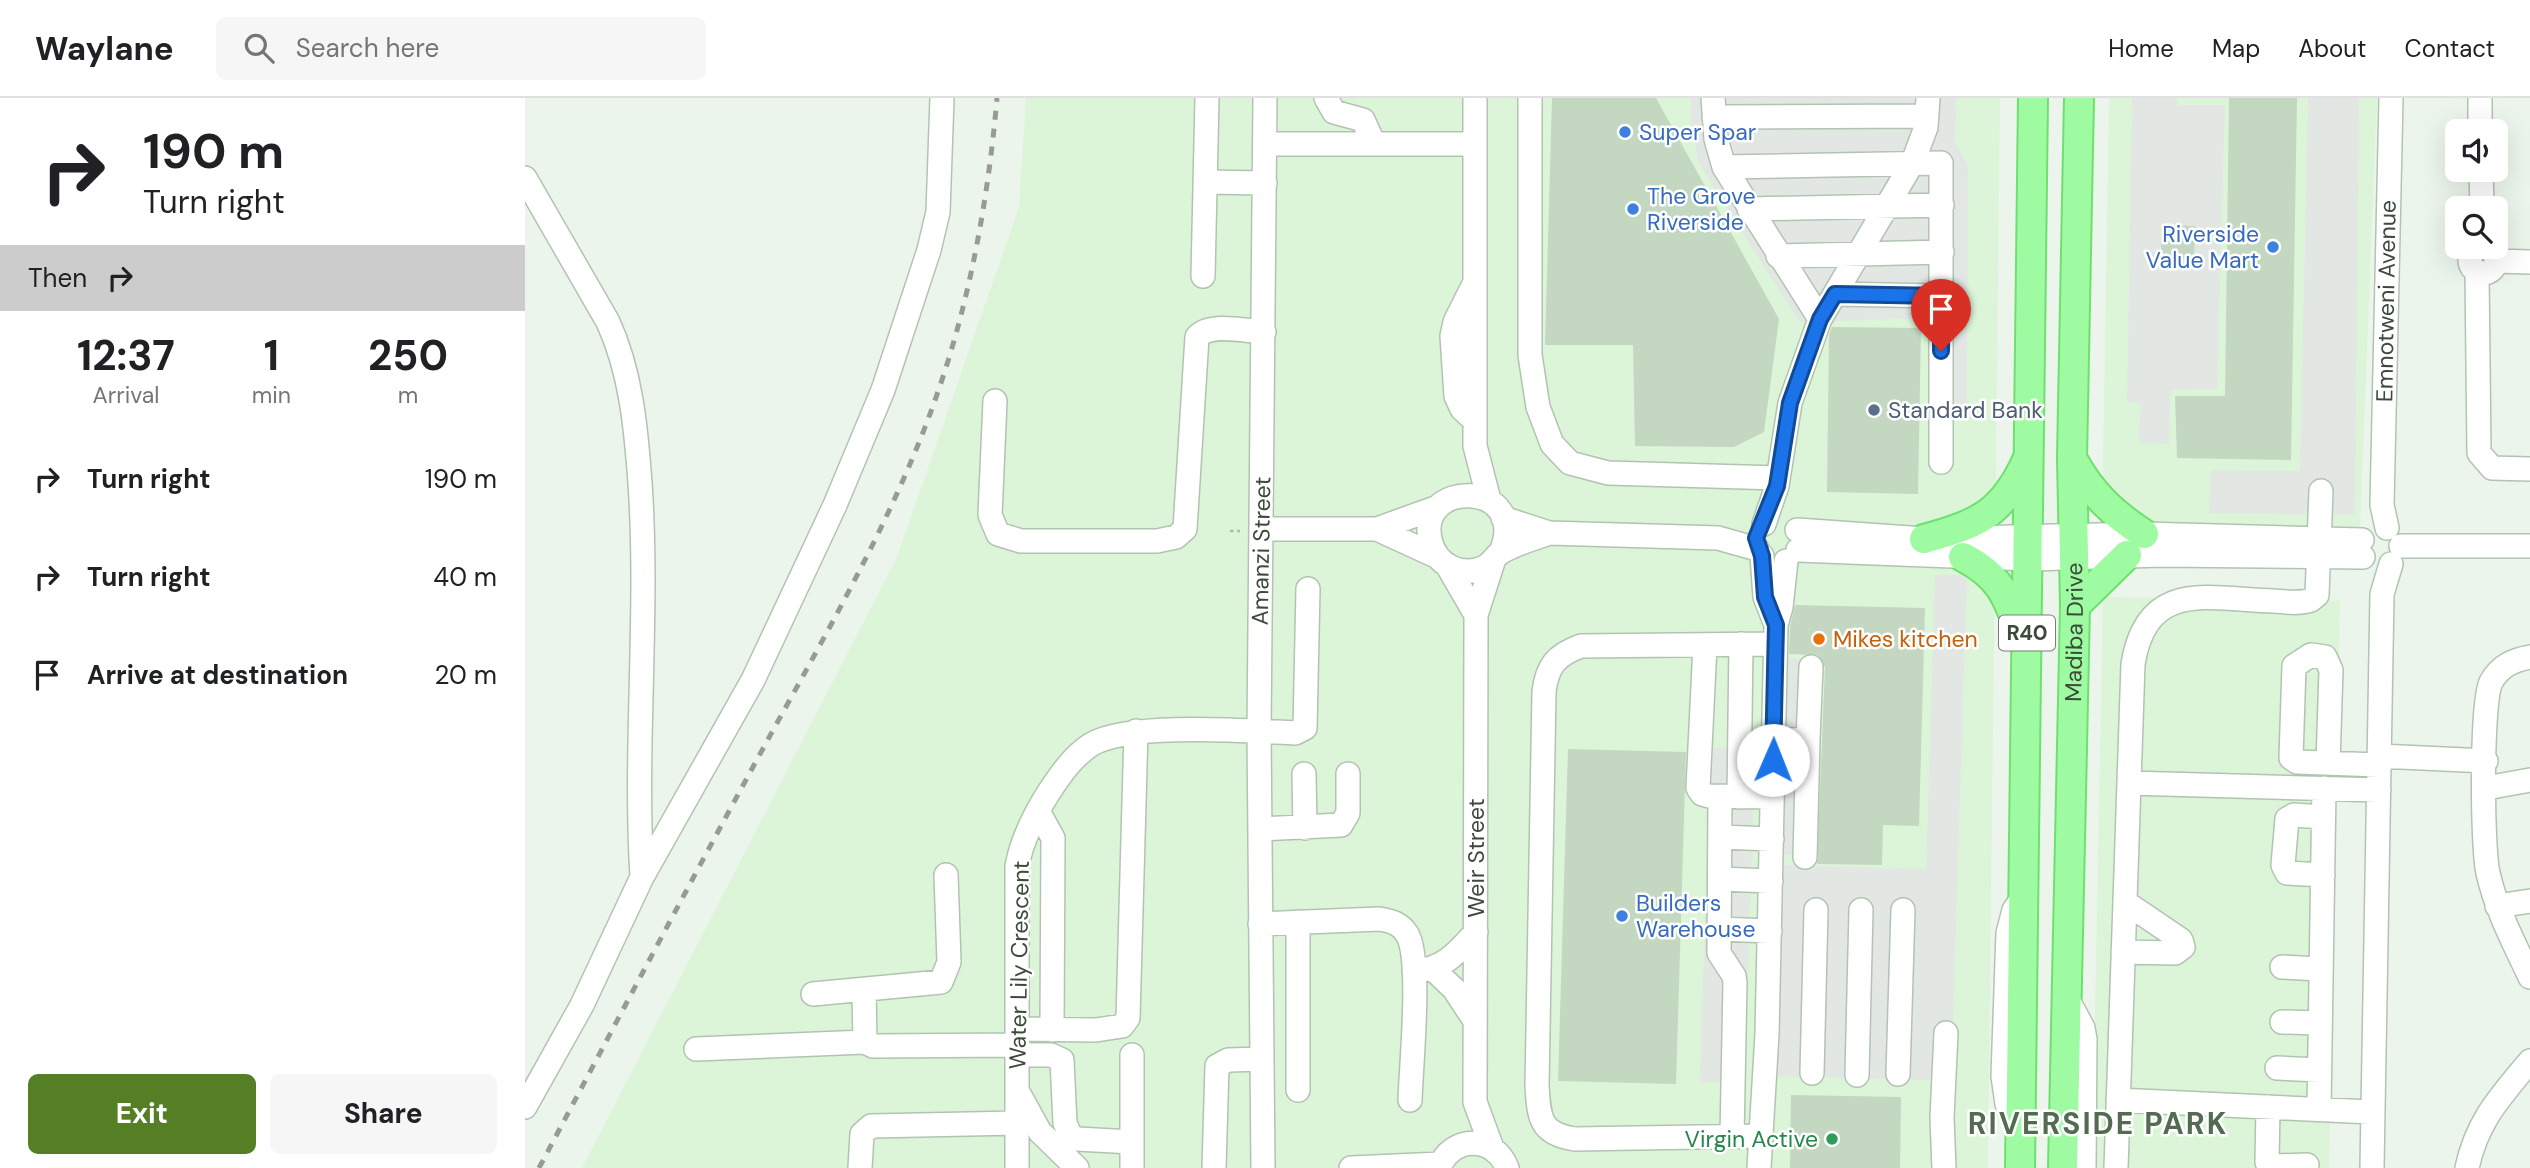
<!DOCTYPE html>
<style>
body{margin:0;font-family:"DM Sans",sans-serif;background:#f6f6f6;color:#202124;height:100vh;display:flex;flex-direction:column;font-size:26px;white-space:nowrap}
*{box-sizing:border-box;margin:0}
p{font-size:23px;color:#757577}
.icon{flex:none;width:38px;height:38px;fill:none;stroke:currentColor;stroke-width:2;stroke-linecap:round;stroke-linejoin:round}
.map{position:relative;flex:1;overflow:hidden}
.sheet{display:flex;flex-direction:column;background:#fff;width:525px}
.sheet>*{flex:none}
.top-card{background:#fff;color:#202124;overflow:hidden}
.tools{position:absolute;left:1920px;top:21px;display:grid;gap:14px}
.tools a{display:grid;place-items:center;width:63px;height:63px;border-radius:10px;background:#fff;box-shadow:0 7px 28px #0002;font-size:35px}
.pin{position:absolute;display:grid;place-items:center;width:60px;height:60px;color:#fff;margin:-72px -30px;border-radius:50% 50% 50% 0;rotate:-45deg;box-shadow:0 0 7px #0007}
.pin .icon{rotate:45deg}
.me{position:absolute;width:77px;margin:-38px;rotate:1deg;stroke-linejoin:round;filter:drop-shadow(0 0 5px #0008)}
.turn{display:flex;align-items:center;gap:24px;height:147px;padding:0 28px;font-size:32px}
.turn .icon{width:91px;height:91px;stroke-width:2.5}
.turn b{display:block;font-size:49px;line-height:60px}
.then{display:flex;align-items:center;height:66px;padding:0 28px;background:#0003;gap:14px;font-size:26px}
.eta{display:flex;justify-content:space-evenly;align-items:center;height:119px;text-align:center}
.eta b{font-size:42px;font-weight:700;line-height:49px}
.action{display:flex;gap:14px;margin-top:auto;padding:14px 28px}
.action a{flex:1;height:80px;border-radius:10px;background:#547f25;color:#fff;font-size:28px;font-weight:700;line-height:80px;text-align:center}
.action a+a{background:#f6f6f6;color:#202124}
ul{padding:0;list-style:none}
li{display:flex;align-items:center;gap:21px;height:98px;padding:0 28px}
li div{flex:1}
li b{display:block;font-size:26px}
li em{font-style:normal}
header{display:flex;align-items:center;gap:42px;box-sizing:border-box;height:98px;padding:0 35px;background:#fff;border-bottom:2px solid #e0e0e0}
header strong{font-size:33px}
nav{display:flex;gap:38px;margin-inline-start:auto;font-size:24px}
.search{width:490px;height:63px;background:#f6f6f6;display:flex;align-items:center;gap:18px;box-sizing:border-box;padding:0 24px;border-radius:10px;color:#757577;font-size:26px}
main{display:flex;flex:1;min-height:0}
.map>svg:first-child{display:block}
.commercial{fill:#dcf5d8}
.parking{fill:#e3e7e3}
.building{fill:#c3d7c1}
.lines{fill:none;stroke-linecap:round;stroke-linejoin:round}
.minor-casing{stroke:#b2c4b1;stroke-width:26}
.major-casing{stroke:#6fe070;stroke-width:32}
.path{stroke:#a1c2a0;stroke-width:2.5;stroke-dasharray:3.5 3.5;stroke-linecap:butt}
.minor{stroke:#fff;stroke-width:23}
.major{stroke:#9ffba2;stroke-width:28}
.rail{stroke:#999;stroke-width:5;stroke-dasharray:9 9;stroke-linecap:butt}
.route-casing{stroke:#114b97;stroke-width:18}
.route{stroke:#1a73e8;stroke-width:12}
.shop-dot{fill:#3f7fe0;stroke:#fff;stroke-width:2.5}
.service-dot{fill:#5c6f8a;stroke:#fff;stroke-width:2.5}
.food-dot{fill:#e8710a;stroke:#fff;stroke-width:2.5}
.leisure-dot{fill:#2e9e5b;stroke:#fff;stroke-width:2.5}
.labels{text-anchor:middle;stroke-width:5;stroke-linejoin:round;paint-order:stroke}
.shield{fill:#fff;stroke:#768074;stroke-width:2}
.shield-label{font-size:21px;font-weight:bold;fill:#3b4a39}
.shop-label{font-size:23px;fill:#366cbe;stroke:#fff;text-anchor:start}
.street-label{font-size:23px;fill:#3b4a39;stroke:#fff}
.service-label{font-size:23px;fill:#4e5e75;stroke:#fff;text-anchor:start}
.food-label{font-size:23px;fill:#c56008;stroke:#fff;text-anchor:start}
.leisure-label{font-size:23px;fill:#27864d;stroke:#fff;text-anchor:end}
.district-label{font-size:30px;font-weight:bold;letter-spacing:2px;fill:#536c51;stroke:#fff}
</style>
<header>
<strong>Waylane</strong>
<div class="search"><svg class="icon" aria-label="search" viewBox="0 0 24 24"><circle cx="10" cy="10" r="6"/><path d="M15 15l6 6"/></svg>Search here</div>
<nav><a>Home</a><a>Map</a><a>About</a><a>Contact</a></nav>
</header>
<main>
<section class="sheet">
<div class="top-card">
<div class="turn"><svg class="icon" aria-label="right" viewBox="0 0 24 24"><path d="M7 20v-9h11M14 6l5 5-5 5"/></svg><div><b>190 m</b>Turn right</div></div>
<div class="then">Then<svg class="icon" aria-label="right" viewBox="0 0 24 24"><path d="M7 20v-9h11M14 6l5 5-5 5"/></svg></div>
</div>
<div class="eta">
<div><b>12:37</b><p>Arrival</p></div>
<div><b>1</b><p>min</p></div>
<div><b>250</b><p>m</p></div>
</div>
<ul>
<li><svg class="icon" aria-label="right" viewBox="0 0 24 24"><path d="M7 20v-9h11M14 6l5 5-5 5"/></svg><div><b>Turn right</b></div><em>190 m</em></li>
<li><svg class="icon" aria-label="right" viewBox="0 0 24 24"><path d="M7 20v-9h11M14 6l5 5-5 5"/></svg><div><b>Turn right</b></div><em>40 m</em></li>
<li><svg class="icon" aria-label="arrive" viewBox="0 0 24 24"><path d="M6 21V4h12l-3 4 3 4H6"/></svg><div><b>Arrive at destination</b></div><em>20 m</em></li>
</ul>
<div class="action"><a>Exit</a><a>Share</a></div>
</section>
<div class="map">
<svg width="2005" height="1070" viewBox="0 0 2005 1070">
<rect width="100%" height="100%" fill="#ecf5ec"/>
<path class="commercial" d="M501 0H1475L1463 1070H57L372 459 494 109Z
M1584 0H1852L1835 432 1577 427Z
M1578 499 1815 503 1804 1070H1567Z"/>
<path class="parking" d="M1166 0H1431L1430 45 1443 66 1442 314H1407L1406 220 1274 224 1173 64 1166 20Z
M1607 0H1652L1653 7H1700L1692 291 1646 292 1644 346 1614 345 1615 305 1602 304Z
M1783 0H1834L1830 417 1684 415 1686 372 1775 373Z
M1410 477H1442L1426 983 1244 978 1250 767 1401 771Z
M1259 560 1282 561 1277 757H1253Z
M1185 650 1230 651 1220 985 1175 984Z"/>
<path class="building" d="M1027 0H1131L1254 221 1239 334 1209 349 1110 348 1108 247H1020Z
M1704 0H1772L1766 362 1652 360 1650 298H1700Z
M1637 127 1670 128 1669 161H1636Z
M1307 229 1396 230 1393 396 1302 394 1304 237Z
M1270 507 1400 510 1394 728 1358 727 1357 767 1292 766 1300 569 1293 557 1264 556 1265 529Z
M1043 651 1161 654 1151 986 1033 983Z
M1266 997 1376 999 1375 1070H1265Z"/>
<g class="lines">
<g class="minor-casing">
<path id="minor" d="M801 0 809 14 838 22 849 46
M950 0V348L964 402
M1005 0V257L1013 309 1027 346 1045 365 1083 375 1253 380
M1188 0 1191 41 1199 69 1295 221
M1955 0V33
M1189 19 1402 18
M740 46H950
M1199 69 1416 65V364
M1956 72 1957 110
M0 80 83 224C106 274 111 330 115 385 124 516 109 648 117 779
M681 84 740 85
M1224 111 1417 107
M1945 162a13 13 0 1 1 26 0a13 13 0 1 1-26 0Z
M1253 158 1417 154
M1971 163 2005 164
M1952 174 1954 355 1967 370 2005 371
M678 178 682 0
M948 188 930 224 927 238 931 298 937 311 950 323
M1310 196 1416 198
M470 303 465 417 473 436 496 443H632L651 439 660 431 672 239C685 224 720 233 739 234
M978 420 1024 435 1193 440 1232 451
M1239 426 1252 388 1265 305 1295 221 1388 64 1401 29 1403 0
M1862 430 1857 407 1866 0
M736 431H852L913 409
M852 431 913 459
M1272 432 1399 441 1619 436 1837 442
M1876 448H2005
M1273 452 1503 461 1636 457 1838 459
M976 454C1006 381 887 380 906 445 912 467 936 479 958 470 967 466 970 457 978 453 992 445 1009 441 1024 435
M1237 458 1240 499 1251 527
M922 467 951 517
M1180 547 1173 690 1177 696 1184 698 1247 699
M2005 559C1988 562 1975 568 1966 584 1956 604 1957 749 1963 775 1971 811 1989 845 2005 879
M1249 643 1283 641 1286 569
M1855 658 1961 663
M1803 665 1806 572 1800 559 1786 557 1769 568 1766 660 1772 664 1854 667
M779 676 780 730
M1604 685 1854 692
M1961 690 2005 682
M1195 699 1194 855 1209 878 1210 885 1207 1039
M1214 699 1216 546
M513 713 528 740 527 932
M735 731 816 727 823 715V676
M1195 739 1247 741
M1280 759 1283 641
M1798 777 1762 775 1758 767 1762 721 1769 717 1798 719
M1195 781 1246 783
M1972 808 2005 803
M773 824V992
M735 826 854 821C866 823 875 825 882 836 897 860 886 968 885 1002
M1194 831 1245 833
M1598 854 1650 855 1658 849 1656 842 1600 804
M1757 869 1796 871
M909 872 929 891 950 923
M889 873C918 872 932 855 951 834
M339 893 340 944 348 948 493 947
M288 896 416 884 424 864 421 777
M1542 900 1558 930 1560 941 1559 1070
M1757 924 1795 925
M493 931 571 932 597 928 603 920 611 633
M171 951 340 944
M492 957H526L537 962 540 1025 545 1037 552 1041 607 1044
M607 957V1070
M1752 970 1794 972
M1287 975 1291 812
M1373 976 1378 812
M1332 977 1336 812
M494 996 515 1034 552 1070
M1593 1002 1846 1014
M0 1009 57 907 117 779 228 582 310 407 358 292 404 152 413 114 417 0
M1743 1009 1742 1064 1751 1068 1782 1067
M1794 1011 1799 690
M1494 1035 1482 1006 1478 978 1483 835 1489 812 1496 802
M1237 1038 1050 1041C1015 1036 1014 1020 1012 988L1019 594C1022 568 1031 557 1056 548L1250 546
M967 1050 950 1004 951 517 968 464
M335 1070 337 1036 346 1028 492 1025
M492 1070V768C497 741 510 716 524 694 536 676 548 658 567 646 606 624 722 633 770 635L780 630 783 491
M689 1070 692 968 703 962 737 961
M738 1070 734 634 740 0
M826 1070 915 1066
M914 1070C926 1037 970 1037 982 1070
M1234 1070 1242 936 1251 527 1256 509 1261 463
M1419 1070 1417 1020 1421 935
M1591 1070 1608 566C1622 481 1682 501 1749 503 1761 504 1775 506 1786 502L1792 497 1796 393
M1847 1070 1857 496 1866 466
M1942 1070C1952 1023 1975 999 2005 963"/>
</g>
<g class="major-casing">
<g id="major">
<path d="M1548 362C1566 395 1587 415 1619 436"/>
<path d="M1399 441C1454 426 1478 415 1502 362"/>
<path d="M1438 459C1475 478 1482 498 1496 536"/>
<path d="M1550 508 1602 457"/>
<path d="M1495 1070 1508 0"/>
<path id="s1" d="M1538 1070 1550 508 1547 360 1554 0"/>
</g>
</g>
<path class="path" d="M705 433H715"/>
<use href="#minor" class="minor"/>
<use href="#major" class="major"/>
<path class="rail" d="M14 1070C83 940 152 809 222 680 287 559 363 434 409 305 444 208 463 103 472 0"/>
</g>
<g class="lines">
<g class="route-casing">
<path id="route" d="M1248 662 1251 527 1240 499 1237 458 1231 440 1252 388 1265 305 1295 221 1310 196 1416 198V253"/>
</g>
<use href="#route" class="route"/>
</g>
<g class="shop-dot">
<circle cx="1100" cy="34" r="7"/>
<circle cx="1108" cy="111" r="7"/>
<circle cx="1748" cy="149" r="7"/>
<circle cx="1097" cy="818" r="7"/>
</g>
<circle class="service-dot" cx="1349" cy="312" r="7"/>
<circle class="food-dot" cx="1294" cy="541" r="7"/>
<circle class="leisure-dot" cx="1307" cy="1041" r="7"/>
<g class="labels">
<rect class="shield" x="1474" y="517.5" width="56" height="35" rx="5"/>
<g class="shield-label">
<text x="1502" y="542">R40</text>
</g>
<g class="shop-label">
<text x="1114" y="42">Super Spar</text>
<text x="1122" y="106">The Grove<tspan x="1122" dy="26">Riverside</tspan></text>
<text x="1734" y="144" text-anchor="end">Riverside<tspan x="1734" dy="26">Value Mart</tspan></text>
<text x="1111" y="813">Builders<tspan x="1111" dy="26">Warehouse</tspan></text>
</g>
<g class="street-label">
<text transform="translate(1861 203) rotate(-89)" y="8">Emnotweni Avenue</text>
<text transform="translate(736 453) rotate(-89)" y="8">Amanzi Street</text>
<text dy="8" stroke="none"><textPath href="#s1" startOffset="536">Madiba Drive</textPath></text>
<text transform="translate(951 760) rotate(-90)" y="8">Weir Street</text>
<text transform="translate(494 867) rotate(-89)" y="8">Water Lily Crescent</text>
</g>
<g class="service-label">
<text x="1363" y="320">Standard Bank</text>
</g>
<g class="food-label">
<text x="1308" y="549">Mikes kitchen</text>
</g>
<g class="leisure-label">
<text x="1293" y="1049">Virgin Active</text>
</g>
<g class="district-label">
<text x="1573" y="1036">RIVERSIDE PARK</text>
</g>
</g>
</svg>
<div class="tools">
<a><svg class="icon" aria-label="sound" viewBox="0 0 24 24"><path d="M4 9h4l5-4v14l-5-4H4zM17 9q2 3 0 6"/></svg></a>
<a><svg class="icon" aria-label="search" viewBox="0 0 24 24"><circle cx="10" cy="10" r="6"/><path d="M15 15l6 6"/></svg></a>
</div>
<div class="pin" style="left:1416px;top:253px;background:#d93025"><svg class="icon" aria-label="arrive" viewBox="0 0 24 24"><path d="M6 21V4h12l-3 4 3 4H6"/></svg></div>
<svg class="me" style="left:1248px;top:662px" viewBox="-20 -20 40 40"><circle r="19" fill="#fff"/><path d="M0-13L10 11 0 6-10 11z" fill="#1a73e8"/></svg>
</div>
</main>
